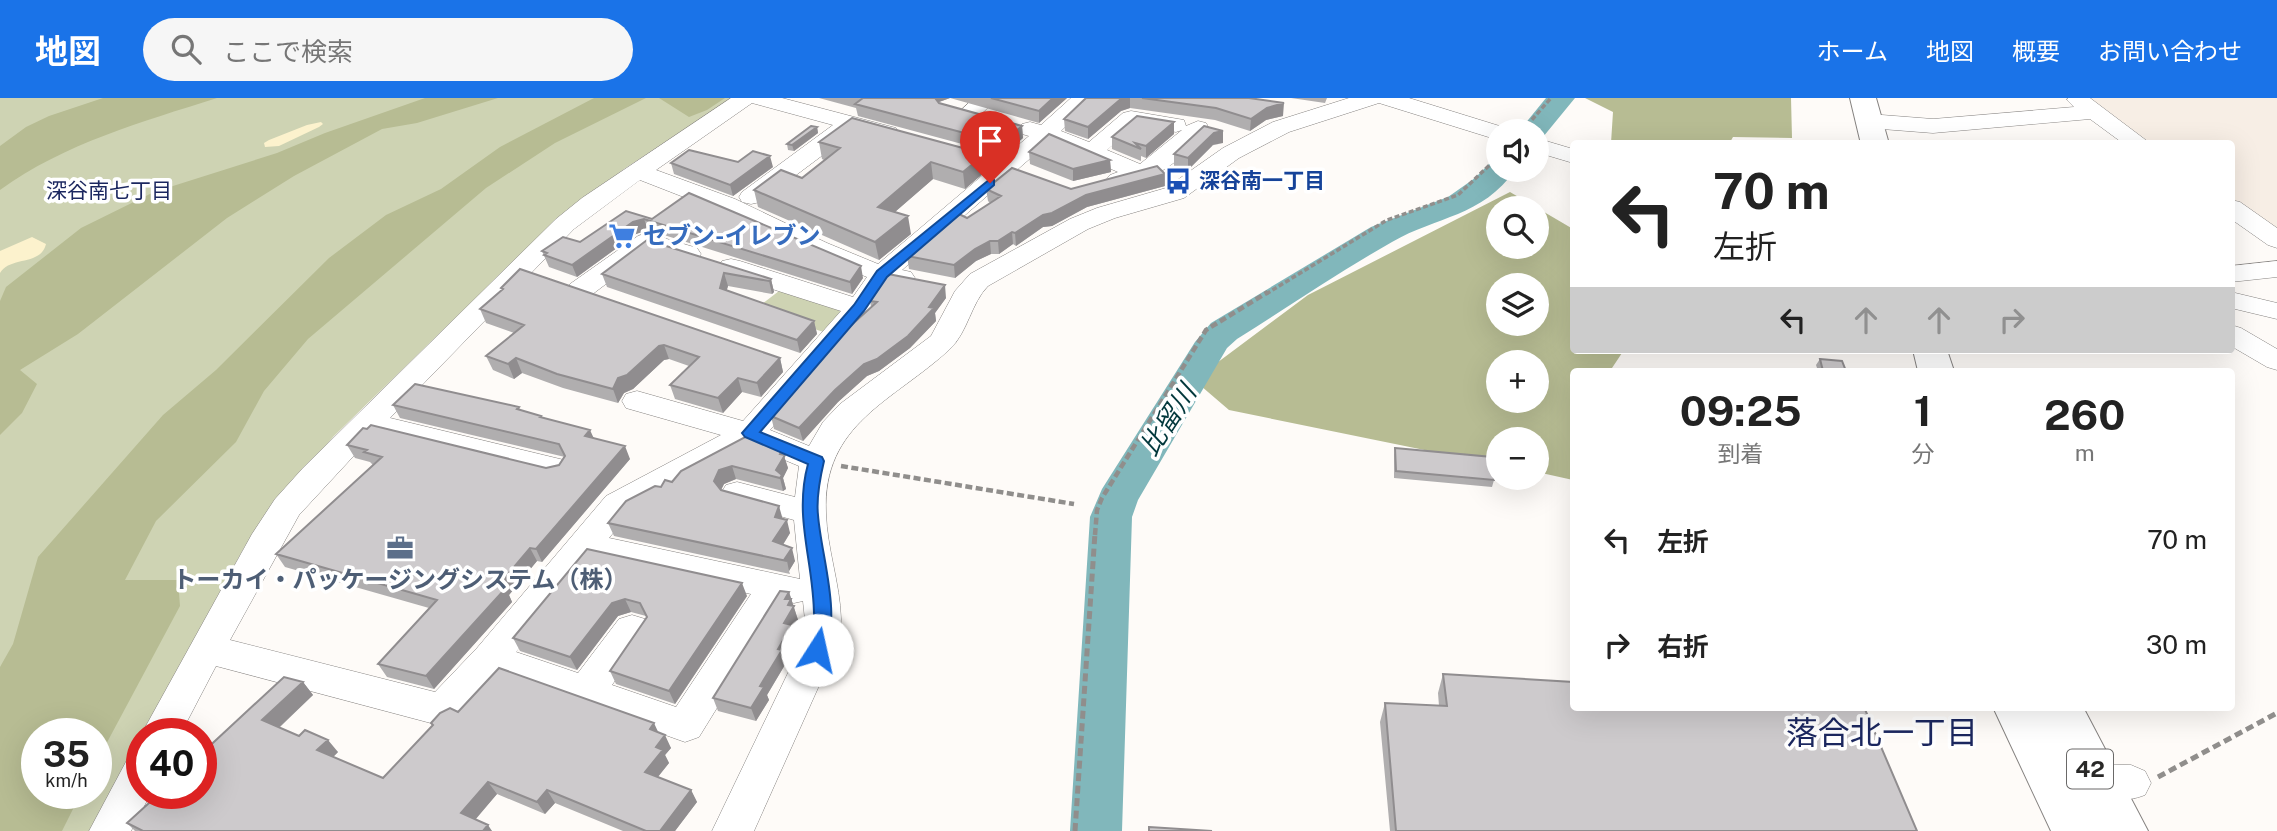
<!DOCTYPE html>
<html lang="ja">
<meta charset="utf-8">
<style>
body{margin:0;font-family:"Public Sans","Noto Sans JP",sans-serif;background:#f6f6f6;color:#222;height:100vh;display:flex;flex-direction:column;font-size:26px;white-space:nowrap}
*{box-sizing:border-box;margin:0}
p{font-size:23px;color:#767676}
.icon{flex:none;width:38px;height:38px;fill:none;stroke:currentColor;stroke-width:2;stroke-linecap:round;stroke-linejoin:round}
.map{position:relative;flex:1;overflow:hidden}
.side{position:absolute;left:1570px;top:270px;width:665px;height:343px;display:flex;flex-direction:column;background:#fff;border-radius:7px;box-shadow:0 7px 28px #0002}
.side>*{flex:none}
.hud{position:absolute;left:1570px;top:42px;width:665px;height:214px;border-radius:7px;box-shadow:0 7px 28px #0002;background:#fff;color:#222;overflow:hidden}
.controls{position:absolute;left:1486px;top:21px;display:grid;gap:14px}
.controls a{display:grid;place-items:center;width:63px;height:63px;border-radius:50%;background:#fff;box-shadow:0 7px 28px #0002;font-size:35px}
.speed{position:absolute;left:21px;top:620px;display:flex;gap:14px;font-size:35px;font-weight:700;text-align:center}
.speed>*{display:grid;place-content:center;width:91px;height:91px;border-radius:50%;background:#fff;box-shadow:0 7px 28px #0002;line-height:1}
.speed small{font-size:18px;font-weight:400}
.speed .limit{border:10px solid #d22;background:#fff;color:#111}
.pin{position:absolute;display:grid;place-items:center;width:60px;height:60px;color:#fff;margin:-72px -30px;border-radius:50% 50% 50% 0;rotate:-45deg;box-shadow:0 0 7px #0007}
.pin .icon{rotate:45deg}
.me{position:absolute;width:77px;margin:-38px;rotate:10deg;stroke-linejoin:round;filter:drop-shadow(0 0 5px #0008)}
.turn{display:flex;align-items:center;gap:24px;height:147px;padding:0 28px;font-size:32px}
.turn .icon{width:91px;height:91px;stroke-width:2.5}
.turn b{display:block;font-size:49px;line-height:60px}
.lanes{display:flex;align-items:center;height:66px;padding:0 28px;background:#0003;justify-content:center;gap:35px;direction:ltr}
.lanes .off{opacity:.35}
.eta{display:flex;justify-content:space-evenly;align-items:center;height:119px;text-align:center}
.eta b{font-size:42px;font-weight:700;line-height:49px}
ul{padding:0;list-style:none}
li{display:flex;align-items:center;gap:21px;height:105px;padding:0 28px}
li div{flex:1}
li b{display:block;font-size:26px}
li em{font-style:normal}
header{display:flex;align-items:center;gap:42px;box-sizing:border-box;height:98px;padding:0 35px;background:#1a73e8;color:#fff}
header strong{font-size:33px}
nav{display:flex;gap:38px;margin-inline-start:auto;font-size:24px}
.search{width:490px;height:63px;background:#f6f6f6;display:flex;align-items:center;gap:18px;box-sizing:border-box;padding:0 24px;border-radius:38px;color:#767676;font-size:26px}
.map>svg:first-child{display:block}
.built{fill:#f7eee5}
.green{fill:#ced3b3;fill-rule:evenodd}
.forest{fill:#b7bc93;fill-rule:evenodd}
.sand{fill:#fcf2cd}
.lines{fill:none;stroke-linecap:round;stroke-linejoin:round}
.river{fill:#81b7bb;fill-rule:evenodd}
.minor-casing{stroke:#868381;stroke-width:1}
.major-casing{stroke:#868381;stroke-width:2}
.path-far2{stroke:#908e8c;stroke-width:3.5;stroke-dasharray:5 2.5;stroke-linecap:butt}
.path-far1{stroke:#908e8c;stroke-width:4.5;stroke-dasharray:7 3.5;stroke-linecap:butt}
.path{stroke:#908e8c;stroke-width:5;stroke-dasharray:8 4.5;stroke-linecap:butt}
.minor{fill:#fff;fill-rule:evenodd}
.major{fill:#fff;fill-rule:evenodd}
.wall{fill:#b0aeaf}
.shaded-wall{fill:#908d8f}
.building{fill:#cdcacc;stroke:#908d8f;stroke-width:2}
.route{fill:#1a73e8;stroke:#114b97;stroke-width:2}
.labels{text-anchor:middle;stroke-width:7;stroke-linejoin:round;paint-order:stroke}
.far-transit-label{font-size:21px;font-weight:bold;fill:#164399;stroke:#fff;text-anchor:start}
.far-neighbourhood-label{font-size:21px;fill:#1b275f;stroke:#fff}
.shield{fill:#fff;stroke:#6a6968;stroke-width:2}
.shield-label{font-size:23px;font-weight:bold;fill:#2a2928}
.shop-label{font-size:24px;font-weight:bold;fill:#366cbe;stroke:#fff;text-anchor:start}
.service-label{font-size:24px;font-weight:bold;fill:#4e5e75;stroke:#fff}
.water-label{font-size:26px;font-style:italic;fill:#02383c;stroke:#fff}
.near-neighbourhood-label{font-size:32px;fill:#1b275f;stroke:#fff}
</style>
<header>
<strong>地図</strong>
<div class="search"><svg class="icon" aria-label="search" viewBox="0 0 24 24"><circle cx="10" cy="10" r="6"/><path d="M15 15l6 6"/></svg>ここで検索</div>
<nav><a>ホーム</a><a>地図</a><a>概要</a><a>お問い合わせ</a></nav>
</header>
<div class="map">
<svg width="2277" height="733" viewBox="0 0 2277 733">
<rect width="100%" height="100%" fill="#fefbf8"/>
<path class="built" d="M2080 0H2277V133L2231 102V46L2148 45Z"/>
<path class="green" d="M0 0H734L624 71 524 153 334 338 282 398 245 448 90 733H0ZM37 635H96V695H37Z
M779 193 844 213 830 236 754 212Z"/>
<path class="forest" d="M103 0H217C142 24 65 45 0 92V48L26 29 49 18Z
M425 0H498L417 25 382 31 294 78 227 120 78 236 20 272 37 286 22 315 0 337V203L6 189 81 130 154 94 277 55 325 35Z
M594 0H646L555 45 486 90 308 241 264 293 236 344 156 423 125 482H178L180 508 96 665V635H37V695H81L62 733H0V569L13 546 38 459 163 317 216 272 329 160 386 117 441 91 500 49Z
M659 0H725L707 12 689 19Z
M1585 0H1791L1792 40 1733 39 1729 46 1611 45 1613 14Z
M1510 94 1573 131V252H1624L1610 273H1573V382L1537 374 1536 341H1498V367L1229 312 1194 282 1308 197ZM1498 110H1536V149H1498ZM1498 187H1536V226H1498ZM1498 264H1536V303H1498Z"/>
<path class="sand" d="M321 24 323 26 319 29 279 48 265 49 264 45 269 42 307 27Z
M32 139 46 146C41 168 10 158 0 175V153Z"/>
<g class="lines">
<path class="river" d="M1546 0H1575L1543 39 1536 41V33H1519Z
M1498 63V72H1515C1482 119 1437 118 1392 144 1339 174 1288 209 1237 241L1227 250 1138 402 1132 419 1122 733H1070L1090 419 1102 391 1195 244 1211 225 1371 129 1448 99 1475 80 1489 66Z"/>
<g class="minor-casing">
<path id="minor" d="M731 0H782L896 30 899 35 896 40 888 42 855 33 760 104 751 106 742 104 739 99 742 94 833 27 752 5 656 72 735 101 827 145 878 166 1029 38 1022 36 1019 31 1022 26 1030 24 1041 27 1071 0H1095L1061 33 1089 44 1123 15 1131 13 1184 22 1186 28 1198 23 1206 25 1209 30C1191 56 1141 95 1110 87L1106 82 1110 77 1118 74 1049 44 902 172 911 174 915 180 911 186 902 188 889 185 869 216 770 332 809 348 823 324 840 306 931 238 955 193 970 176 1070 121 1097 110 1166 90 1223 50 1273 24 1349 0H1409L1506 30 1508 33H1498V42L1379 5 1289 34 1239 60 1184 100 1115 120 1088 131 988 188C971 205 968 234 950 251 894 303 822 325 826 415 827 451 840 485 841 521 841 531 837 542 835 552L754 733H712L799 552 805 522 803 503 794 505 783 503 699 639 685 644 497 577 455 623 442 628 216 568 181 635H142L252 436 275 401 303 370 556 121 582 100ZM1136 27 1176 34 1182 32 1140 66 1107 52ZM640 82 717 112 809 156 867 179 853 199 740 163 731 161 722 163 718 169 722 175 841 213 743 323 637 293 626 296 622 303 626 310 721 337 606 398 477 550 435 594 230 542 299 417 374 336 553 381 564 378 569 370 564 362 390 320 574 131ZM751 348 799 368 795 399 737 384 726 387 721 395 726 403 794 422 800 481 609 440 630 414ZM592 461 751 496 676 609 612 587 650 531 645 521 632 517 619 521 578 575 516 554Z
M974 0H998L977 20H961L958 15Z
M2068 0H2090L2151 46H2124L2090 21 1933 35 1869 30 1861 28 1858 23 1861 18 1869 16 1933 21 2074 9 2067 2Z
M1536 40 1573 51V65L1536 54Z
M2231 102 2240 104 2277 130V150L2268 147 2231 121Z
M647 135 697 150 701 156 697 162 688 164 651 152 590 198 580 200 570 198 567 192 570 186 638 138Z
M2277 163V179L2231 184V168Z
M2231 194 2277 205V221L2231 210Z
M2231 227 2241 230 2277 251V272L2267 269 2231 248Z
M142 655V695H151L131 733H89L128 660Z
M2096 666 2131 667 2145 673 2151 685 2145 697C2125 705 2102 703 2082 695L2076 683 2082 671Z"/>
</g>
<g class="major-casing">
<path id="major" d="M1850 0H1876L1889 46H1861Z
M1913 252H1947L1954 273H1918Z
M1993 609H2083L2148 733H2051Z"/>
</g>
<path class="path-far2" d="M1522 33 1551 0
M1266 196 1387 122 1458 97 1498 59"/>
<path class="path-far1" d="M841 368 1074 406
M1095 437 1097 412 1102 400 1206 232 1268 194"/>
<path class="path" d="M2158 679 2277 615
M1075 733 1095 435"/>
<use href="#minor" class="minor"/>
<use href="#major" class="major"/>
</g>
<path class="wall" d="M819 0H1067L1039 25 950 0 939 4 938 5 1022 28 1023 40 1003 57 858 18 856 10Z
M1086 0H1249L1283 18 1266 22 1250 33 1215 22 1130 10 1121 13 1088 41 1065 33 1064 21Z
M1291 0H1327L1325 5Z
M817 29 818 35 794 53 788 52 787 46Z
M1174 36 1146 60 1141 58V63L1112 51V39Z
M819 44 985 56 986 73 965 91 933 81 895 114 911 136 879 162 758 109 754 92 802 80 824 62 822 61Z
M1223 45 1213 47 1188 72 1174 68V56Z
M1029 54 1110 62 1111 74 1073 83 1030 66Z
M738 64 773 69 733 98 674 76 671 65Z
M1165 76V88L1087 109 1052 128 1043 129 1016 148 1013 146 999 156H991L976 163 955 180 909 171 907 158 990 105 988 103 986 91H1071Z
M626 113 652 121 863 180 852 196 648 132 636 136 577 179 549 169 542 153 580 144Z
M647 142 771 181 774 194 772 196 728 188 726 193 814 223 817 236 800 255 607 189 602 176Z
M501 190 780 260 783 274 761 299 742 294 723 315 675 301 670 287 689 268 669 261 664 262 633 291 624 295 618 305 563 290 522 275 514 281 493 272 486 258 514 235 486 225 480 211 502 192Z
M946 200 935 215 936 223 910 250 879 273 867 278 838 304 803 343 774 331 771 318 871 209 870 203Z
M1820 261 1846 273H1818L1816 267Z
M393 307 519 309 520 312 594 340 630 361 542 464 537 463 509 497 512 504 434 591 387 579 378 566 429 510 285 469 276 456 373 367 370 364 355 360 347 347 546 370 559 367 565 359 400 320Z
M1395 350 1494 382 1492 389 1394 380V357Z
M782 352 788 370 783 380 786 391 783 393 736 381 724 386 721 392 783 421 790 435 783 447 795 463 789 473 790 476 614 438 608 425 661 389Z
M587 451 747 498 675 606 616 586 610 573 646 520V518L631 514 618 518 577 572 520 553 513 540Z
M789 494 798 522 793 529 796 540 784 561 786 565 767 597 769 602 756 623 718 613 713 600Z
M1443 576 1917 733H1390L1380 624 1385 605 1439 608 1438 595Z
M303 584 313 597 279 630 338 654 333 659 383 680 432 628 431 625 458 614 658 634 671 650 665 657 669 665 658 679 691 692 697 704 675 733H623L555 705 545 716 497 696 475 721 492 733H135L127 725Z"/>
<path class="shaded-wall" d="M934 0H950L939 4 936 11Z
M1053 0H1067L1039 25V13Z
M1124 0H1130V10L1121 13 1088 41V29L1121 1Z
M1284 5 1283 18 1266 22 1250 33 1251 21 1267 10Z
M1174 24V36L1146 60V48Z
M1022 28 1023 40 1003 57 1002 45Z
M817 29 818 35 794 53 792 47Z
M1223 33V45L1213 47 1188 72V60L1214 35Z
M985 56 986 73 965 91 963 74Z
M770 58 773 69 733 98 730 87Z
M1110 62 1111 74 1073 83V71Z
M931 64 933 81 881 126 878 109Z
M1165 76V88L1087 109 1052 128 1043 129 1016 148 1015 135 1043 117 1086 97Z
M908 118 911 136 879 162 875 144Z
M644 121 648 132 636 136 577 179 572 167 633 124Z
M1012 134 1013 146 999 156 998 143Z
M990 143 991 156 976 163 955 180 954 167 975 151Z
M861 168 863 180 852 196 850 184Z
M724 175 728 188 724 203 720 190Z
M771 181 774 194 772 196 769 183Z
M945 187 946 200 935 215 936 223 910 250 879 273 867 278 838 304 803 343 799 330 835 292 929 209Z
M814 223 817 236 800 255 797 242Z
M664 247 669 261 664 262 633 291 624 295 618 305 613 291 618 280 659 248Z
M516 260 522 275 514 281 508 266Z
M780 260 783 274 761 299 757 285Z
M738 280 742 294 723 315 718 300Z
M590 332 596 345 585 338Z
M625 348 630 361 542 464 536 451Z
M782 352 788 370 783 380 786 391 783 393 780 380 776 372 780 356Z
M732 368 736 381 724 386 719 396 714 383 719 372Z
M779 408 783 422 775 419Z
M787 422 790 435 777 456 773 443Z
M530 450 537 463 509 497 512 504 434 591 426 578 497 489Z
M792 450 795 463 789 473 787 463 784 462Z
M742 485 747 498 675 606 669 593Z
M789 494 798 522 793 529 796 540 784 561 786 565 767 597 769 602 756 623 751 610 760 588 778 551 784 525 785 501Z
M625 501 631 514 618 518 577 572 570 559 612 505Z
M303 584 313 597 273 635 262 622Z
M654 625 660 638 650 631Z
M665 637 671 650 665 657 669 665 652 686 645 674 656 649Z
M328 642 338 654 327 665 317 652Z
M488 684 497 696 470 728 461 715Z
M547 692 555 705 545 716 537 704Z
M691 692 697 704 675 733H660Z
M488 727 492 733H483Z"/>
<path class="building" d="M863 0H935L939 5 1022 28 1002 45 855 6Z
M991 0H1053L1039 13Z
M1086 0H1124L1121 1 1088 29 1064 21Z
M1142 0H1249L1284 5 1267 10 1251 21 1216 10Z
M1137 18 1174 24 1146 48 1135 45 1141 51 1112 39Z
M852 20 985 56 963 74 931 64 878 109 908 118 875 144 754 92 781 72 802 80 840 50 819 44Z
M811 28 817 29 792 47 787 46Z
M1204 28 1223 33 1214 35 1188 60 1174 56Z
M1049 36 1110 62 1073 71 1029 54Z
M1947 43 1948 46H1924Z
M689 52 738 64 753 53 770 58 730 87 671 65Z
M1157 68 1165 76 1086 97 1052 115 1043 117 1015 135 1012 134 998 143H990L975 151 954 167 907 158 957 115 967 120 1001 98 986 91 1012 70 1071 91Z
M689 95 861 168 850 184 644 121 633 124 572 167 544 157 547 155 542 153 563 139 580 144 626 113 652 121Z
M647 142 771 181 769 183 724 175 720 190 814 223 797 242 602 176Z
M520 171 780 260 757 285 738 280 718 300 670 287 699 259 664 247 659 248 627 277 618 280 613 291 557 276 516 260 508 266 486 258 524 227 480 211 503 191 501 190Z
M888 176 945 187 929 209 934 210 908 238 877 261 864 266 835 292 799 330 771 318 847 231 877 204 870 203Z
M1820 261 1842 263 1846 273H1823Z
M415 286 519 309 517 311 541 318 540 319 590 332 585 338 625 348 536 451 530 450 497 489 505 491 426 578 378 566 437 502 276 456 382 359 364 354 367 352 347 347 363 330 367 331 371 327 546 370 559 367 565 358 559 346 393 307Z
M747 338 782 352 780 356 785 357 776 372 782 377 780 380 732 368 719 372 714 383 721 392 779 408 775 419 787 422 773 443 792 450 784 462 787 463 608 425 626 403 655 388 661 389 665 382 672 384 681 373Z
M1395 350 1492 359 1494 382 1396 373Z
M587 451 742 485 669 593 610 573 647 519 640 505 625 501 612 505 570 559 513 540Z
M780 493 789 494 785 501H791L788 507 794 508 784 525 792 527 778 551 782 552 760 588 764 589 751 610 713 600Z
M499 570 654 625 650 631 665 637 656 649 663 652 645 674 691 692 660 733H646L547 692 537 704 488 684 461 715 488 727 483 733H143L127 725 160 695H201V656L284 579 303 584 262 622 299 638 305 632 328 642 317 652 383 680 433 627 431 625 440 615 450 610 458 614Z
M1443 576 1573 584V609H1864L1917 733H1396L1385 605 1447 608Z
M1149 729 1212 733H1149Z"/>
<path class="route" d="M990 81 994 82V87L887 179 864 213 760 334 822 359 824 363C820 380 816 399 818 417 821 458 843 520 823 558L817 560 810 558C804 546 814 533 814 521 815 467 793 421 808 366L745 339 742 335 854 207 877 173Z"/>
<defs>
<g id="bus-bare" transform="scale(2.1)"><path d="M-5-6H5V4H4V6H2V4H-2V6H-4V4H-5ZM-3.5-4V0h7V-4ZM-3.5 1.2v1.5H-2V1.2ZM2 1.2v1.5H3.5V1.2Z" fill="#1a4fb4" stroke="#fff" stroke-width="2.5" paint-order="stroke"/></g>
<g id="supermarket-bare" transform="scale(2.1)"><path d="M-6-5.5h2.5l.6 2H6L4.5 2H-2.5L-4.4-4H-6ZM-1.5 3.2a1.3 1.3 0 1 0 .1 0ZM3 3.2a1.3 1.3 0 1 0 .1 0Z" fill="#3f7fe0" stroke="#fff" stroke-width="2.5" paint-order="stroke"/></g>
<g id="office-bare" transform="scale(2.1)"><path d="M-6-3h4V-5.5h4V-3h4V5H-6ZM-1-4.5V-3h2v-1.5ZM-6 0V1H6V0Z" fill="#5c6f8a" stroke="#fff" stroke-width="2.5" paint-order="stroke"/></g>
</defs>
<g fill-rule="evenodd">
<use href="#bus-bare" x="1178" y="83"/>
<use href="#supermarket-bare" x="622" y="138"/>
<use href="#office-bare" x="400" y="450"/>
</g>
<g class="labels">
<g class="far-transit-label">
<text x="1199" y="90">深谷南一丁目</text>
</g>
<g class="far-neighbourhood-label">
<text x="109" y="100">深谷南七丁目</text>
</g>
<rect class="shield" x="2067" y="651.5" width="46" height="39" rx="5"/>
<g class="shield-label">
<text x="2090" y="679">42</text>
</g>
<g class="shop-label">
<text x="643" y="146">セブン-イレブン</text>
</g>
<g class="service-label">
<text x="400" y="490">トーカイ・パッケージングシステム（株）</text>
</g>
<g class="water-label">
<text transform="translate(1168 322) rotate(-57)" y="9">比留川</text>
</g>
<g class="near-neighbourhood-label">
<text x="1882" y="646">落合北一丁目</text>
</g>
</g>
</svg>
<div class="controls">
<a><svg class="icon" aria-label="sound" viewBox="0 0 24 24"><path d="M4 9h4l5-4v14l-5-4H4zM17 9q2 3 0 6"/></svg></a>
<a><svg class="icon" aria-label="search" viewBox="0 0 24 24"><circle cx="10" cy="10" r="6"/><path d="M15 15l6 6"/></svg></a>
<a><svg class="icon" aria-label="layers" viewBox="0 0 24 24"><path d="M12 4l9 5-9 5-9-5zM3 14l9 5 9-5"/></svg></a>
<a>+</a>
<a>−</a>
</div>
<div class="speed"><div>35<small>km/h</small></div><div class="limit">40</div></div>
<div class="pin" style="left:990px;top:85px;background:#d93025"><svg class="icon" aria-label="arrive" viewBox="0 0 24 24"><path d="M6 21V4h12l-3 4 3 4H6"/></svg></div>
<svg class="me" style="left:817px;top:552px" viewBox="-20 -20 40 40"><circle r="19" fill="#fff"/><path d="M0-13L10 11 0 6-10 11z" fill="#1a73e8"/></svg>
<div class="hud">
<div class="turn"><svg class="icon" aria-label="left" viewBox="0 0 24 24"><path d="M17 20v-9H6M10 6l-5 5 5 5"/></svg><div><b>70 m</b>左折</div></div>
<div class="lanes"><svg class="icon" aria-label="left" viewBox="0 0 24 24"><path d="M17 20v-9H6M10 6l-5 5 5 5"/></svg><svg class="icon off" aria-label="ahead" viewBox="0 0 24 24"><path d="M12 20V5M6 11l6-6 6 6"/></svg><svg class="icon off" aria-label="ahead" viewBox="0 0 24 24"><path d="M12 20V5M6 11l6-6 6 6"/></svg><svg class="icon off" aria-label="right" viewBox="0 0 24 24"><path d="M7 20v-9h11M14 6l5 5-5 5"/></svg></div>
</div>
<section class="side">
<div class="eta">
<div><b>09:25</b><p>到着</p></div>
<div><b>1</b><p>分</p></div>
<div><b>260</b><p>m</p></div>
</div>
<ul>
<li><svg class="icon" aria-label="left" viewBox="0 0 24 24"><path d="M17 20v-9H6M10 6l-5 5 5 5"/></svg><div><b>左折</b></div><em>70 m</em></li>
<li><svg class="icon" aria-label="right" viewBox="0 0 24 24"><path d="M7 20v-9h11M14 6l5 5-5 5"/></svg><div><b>右折</b></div><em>30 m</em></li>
</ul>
</section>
</div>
